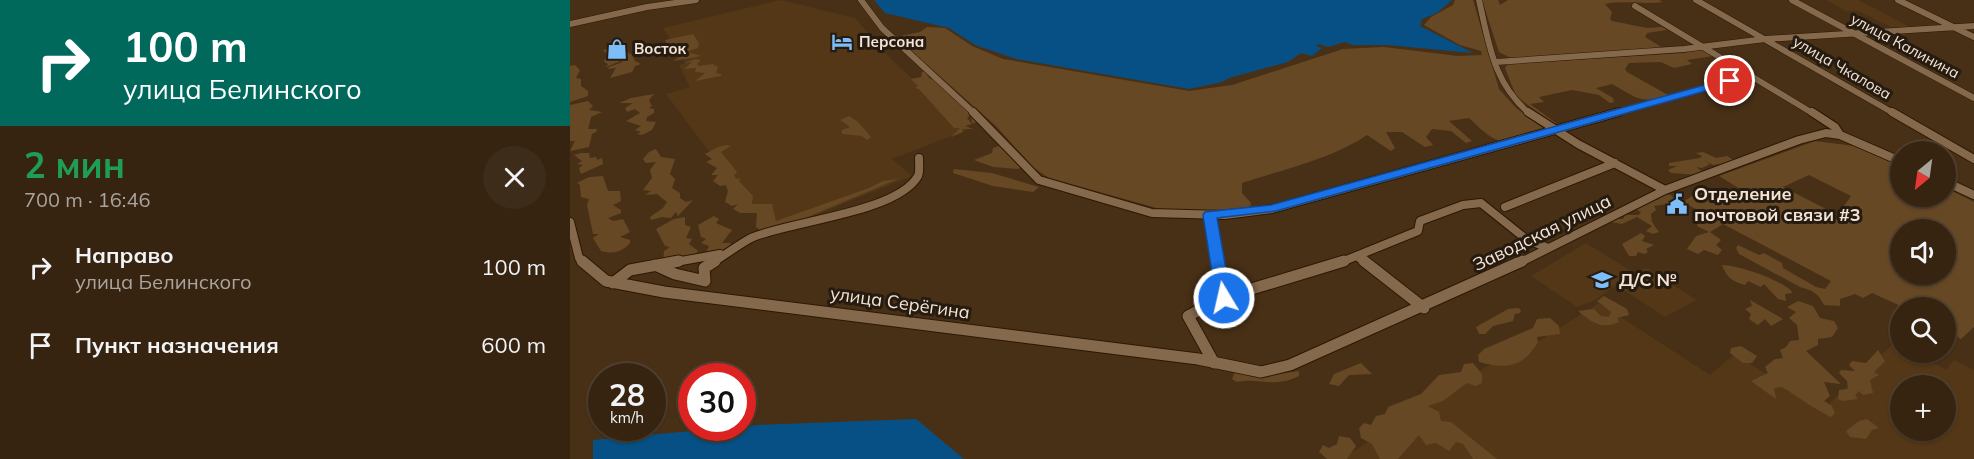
<!DOCTYPE html>
<html lang="ru">
<meta charset="utf-8">
<style>
body{margin:0;font-family:Mulish,sans-serif;background:#3d2c19;color:#f1f3f6;height:100vh;display:flex;flex-direction:column;font-size:22px;white-space:nowrap}
*{box-sizing:border-box;margin:0}
p{font-size:20px;color:#aaa49f}
.icon{flex:none;width:33px;height:33px;fill:none;stroke:currentColor;stroke-width:2;stroke-linecap:round;stroke-linejoin:round}
.map{position:relative;flex:1;overflow:hidden}
.details{display:flex;flex-direction:column;background:#362410;width:570px}
.details>*{flex:none}
.top-card{background:#00695c;color:#fff;overflow:hidden}
.needle{width:39px;rotate:209deg}
.fabs{position:absolute;left:1320px;top:141px;display:grid;gap:12px}
.fabs a{display:grid;place-items:center;width:66px;height:66px;border-radius:50%;background:#362410;box-shadow:0 2px 4px #0004,0 0 0 2px #504130;font-size:30px}
.speed{position:absolute;left:18px;top:363px;display:flex;gap:12px;font-size:30px;font-weight:700;text-align:center}
.speed>*{display:grid;place-content:center;width:78px;height:78px;border-radius:50%;background:#362410;box-shadow:0 2px 4px #0004,0 0 0 2px #504130;line-height:1}
.speed small{font-size:15px;font-weight:400}
.speed .limit{border:9px solid #d22;background:#fff;color:#111}
.pin{position:absolute;display:grid;place-items:center;width:51px;height:51px;color:#fff;margin:-26px;border:3px solid #fff;border-radius:50%;box-shadow:0 2px 6px #0007}
.me{position:absolute;width:66px;margin:-33px;rotate:351deg;stroke-linejoin:round;filter:drop-shadow(0 0 4px #0008)}
.turn{display:flex;align-items:center;gap:21px;height:126px;padding:0 24px;font-size:27px}
.turn .icon{width:78px;height:78px;stroke-width:2.5}
.turn b{display:block;font-size:42px;line-height:51px}
.round{display:grid;place-items:center;flex:none;width:63px;height:63px;border-radius:32px;background:#3d2c19}
.overview{display:flex;align-items:center;justify-content:space-between;height:102px;padding:0 24px}
h1{font-size:36px;font-weight:700;line-height:45px;color:#1e9e55}
ul{padding:0;list-style:none}
li{display:flex;align-items:center;gap:18px;height:78px;padding:0 24px}
li div{flex:1}
li b{display:block;font-size:22px}
li em{font-style:normal}
main{display:flex;flex:1;min-height:0}
.map>svg:first-child{display:block}
.built{fill:#543716;fill-rule:evenodd}
.green{fill:#674825;fill-rule:evenodd}
.water{fill:#065085}
.lines{fill:none;stroke-linecap:round;stroke-linejoin:round}
.minor-far2-casing{stroke:#2e1800;stroke-width:7}
.minor-far1-casing{stroke:#2e1800;stroke-width:10}
.minor-casing{stroke:#2e1800;stroke-width:13}
.minor-far2{stroke:#84694d;stroke-width:6}
.minor-far1{stroke:#84694d;stroke-width:8}
.minor{stroke:#84694d;stroke-width:11}
.route{fill:#1a73e8;stroke:#114b97;stroke-width:1.5}
.labels{text-anchor:middle;stroke-width:6;stroke-linejoin:round;paint-order:stroke}
.far-poi-label{font-size:15px;font-weight:bold;fill:#f4e4d5;stroke:#261b10;text-anchor:start}
.far-street-label{font-size:15px;fill:#f4e4d5;stroke:#261b10}
.poi-label{font-size:18px;font-weight:bold;fill:#f4e4d5;stroke:#261b10;text-anchor:start}
.street-label{font-size:18px;fill:#f4e4d5;stroke:#261b10}
</style>
<main>
<section class="details">
<div class="top-card">
<div class="turn"><svg class="icon" aria-label="right" viewBox="0 0 24 24"><path d="M7 20v-9h11M14 6l5 5-5 5"/></svg><div><b>100 m</b>улица Белинского</div></div>
</div>
<div class="overview"><div><h1>2 мин</h1><p>700 m · 16:46</p></div><a class="round"><svg class="icon" aria-label="close" viewBox="0 0 24 24"><path d="M6 6l12 12M18 6L6 18"/></svg></a></div>
<ul>
<li><svg class="icon" aria-label="right" viewBox="0 0 24 24"><path d="M7 20v-9h11M14 6l5 5-5 5"/></svg><div><b>Направо</b><p>улица Белинского</p></div><em>100 m</em></li>
<li><svg class="icon" aria-label="arrive" viewBox="0 0 24 24"><path d="M6 21V4h12l-3 4 3 4H6"/></svg><div><b>Пункт назначения</b></div><em>600 m</em></li>
</ul>
</section>
<div class="map">
<svg width="1404" height="459" viewBox="0 0 1404 459">
<rect width="100%" height="100%" fill="#483016"/>
<path class="built" d="M211 0 285 18 321 59 397 130 322 159 342 176 200 233 96 94 120 87 109 65 116 63 93 28Z
M1256 0H1288L1342 28 1325 29 1288 11H1276Z
M1016 243 1064 273 1076 268 1127 300 1095 317 1046 285 1025 300 1007 307 961 276Z
M1029 303 1140 375 1165 354 1252 410 1326 341 1330 344V352L1346 353 1376 370 1384 360 1404 370V459H771L924 362 930 366ZM1330 386H1376V430H1330Z"/>
<path class="green" d="M885 0H903L929 89 946 108 974 129C931 142 933 151 899 118L879 121 902 141 896 143 881 131 862 129 856 137 863 145 855 147 832 132H816L825 148 821 151 797 135C762 159 714 169 672 183V193L681 203 680 207 646 210H594L479 178 464 168 426 126 326 37 350 32 357 27 375 28 402 46 433 59 619 91 662 85 773 49 814 47 888 56 912 55 911 51 890 45 854 25 861 17 883 5Z
M912 0H928L930 5 938 0H1089L1093 2C1073 5 1054 0 1035 4L1042 12 1040 19 1042 21 1077 28 1092 27 1097 30 1077 33 1075 37 1093 48 941 58 929 52Z
M123 34 129 43 128 48 116 52 132 56 103 61 113 54 103 51 109 47H98L95 40Z
M42 48C51 51 61 49 65 61L71 64 65 66 62 72 40 78 46 68 38 69 39 67 53 62 51 61 36 67 38 64 34 62 35 59 43 57H39L33 50Z
M1126 49 1133 50 1143 56 1117 60 1122 64 1104 68 1091 62 1059 63 1055 69 1057 72 1098 95C1070 105 1066 97 1042 84L1026 88 1043 98 1044 102 1040 103 1029 95 1002 90 969 97 974 102 960 104 990 126H986L946 96 935 68 938 64 1115 53Z
M126 59 131 60 127 64 129 66 143 64 148 67 146 73 151 74V76L125 81 135 73 125 72 126 68 114 69 122 62 113 63Z
M5 65 10 70 6 78 11 79V86L18 91V96L0 102V66Z
M355 71 359 78 368 82 410 122 402 123 401 115 397 118 402 124 395 126 403 129H392L393 132 381 137 390 128H384L349 89 345 88 348 86 341 79 351 77 352 72Z
M84 94 79 100 82 106 79 108 84 109V113L77 117 76 121 86 122 82 130 72 135 67 134 71 132 65 130 71 126 56 121 70 113 65 109 57 112 55 108 63 103H49L61 98Z
M18 101 23 106 19 110 32 112 21 117 18 129H27L26 132 22 134 19 147 0 151 5 141H0V105Z
M279 116 287 121 301 137 297 140 292 136 272 134V130L280 127 270 120Z
M1245 141 1292 147 1330 166V196H1376V188L1404 202V327L1391 339 1376 330V308L1333 307 1302 293 1293 298 1285 294 1270 299V306L1254 305C1248 293 1242 290 1230 287L1169 254 1166 248 1168 245 1189 255 1194 253 1212 263 1213 268 1246 287 1255 289 1261 281 1153 224 1140 232 1151 240 1146 245 1152 250 1148 255 1134 250 1128 254 1117 249 1126 236 1139 232 1127 226 1131 212 1113 202 1128 192 1166 202 1180 195 1149 176ZM1239 175 1281 196 1272 209 1282 214 1268 220 1256 214 1258 210 1213 187ZM1330 230H1376V274H1330Z
M157 145 161 146 151 152 167 172 164 175 166 179 170 178 169 181 183 196 182 204H202L206 221 299 188 313 181 328 179 209 229 190 230 186 227 187 213H170L163 209 168 204 162 206 155 202 158 191 156 185 150 186 143 181 148 175H141L147 168 136 162 142 159 135 154 148 147Z
M429 146 451 164 449 169 423 167 404 160 422 153 423 148Z
M86 149 91 157 105 159 100 174 105 179 102 188 110 193V198L116 202 123 200 108 216 106 212 101 218 92 217 81 220 80 217 93 208 97 202 87 194 75 195 81 191 73 190 82 178 80 170 86 162 76 163 73 159 79 152Z
M1133 152 1146 158 1157 156 1166 162 1143 165 1134 160 1140 164 1132 168 1126 167 1133 172 1129 175 1101 173 1098 170 1107 166H1099V163L1130 158 1132 156 1126 153Z
M11 153H19L20 158 26 157 27 160 32 158 33 164 11 174 9 168 13 165 7 164 12 161 4 155Z
M384 169 422 173 469 187 463 192 423 186 383 173Z
M33 176 38 191H50L51 201 43 205 51 210V213L38 218 43 221 53 219 60 232 50 237 60 240V243C50 253 44 254 31 251L23 238 29 234H23L17 205 19 199 11 197 10 185 7 183 19 177Z
M1094 194 1101 195 1105 200 1104 203 1084 206 1086 210 1081 214 1082 222 1089 232 1083 234 1076 231 1082 226 1067 217 1052 224 1041 222 1042 218 1053 219 1055 215H1069L1071 212 1067 210 1069 207 1089 199Z
M144 216 149 219 146 223 162 230 152 243H160L162 246 157 250 136 253 139 246 131 243 136 239 131 237 128 225Z
M115 217V225L121 227 116 238 122 239 119 244 128 251 121 261 109 268 93 264 94 251 100 247 95 246 86 229 104 219Z
M1071 233 1075 236 1072 241 1084 245 1076 249 1078 252 1074 254 1068 252 1066 256H1059L1052 244Z
M1152 265C1170 266 1211 279 1223 293L1215 294 1216 301 1208 299 1194 284 1191 287 1178 281 1175 285C1162 281 1157 278 1152 265Z
M1034 296 1057 309 1059 315 1047 318 1049 322C1032 330 1021 322 1008 311L1024 309 1031 316 1039 317 1041 312 1027 301Z
M1180 300 1213 319 1201 326 1195 319 1188 325 1179 319 1181 314 1175 309 1182 306Z
M1228 301 1243 306 1250 318 1264 321 1268 328 1262 337 1248 339V345L1236 351 1271 384 1254 382 1260 396 1254 401 1262 406 1265 413 1261 417C1242 408 1229 397 1212 387L1204 388 1206 399 1181 381 1198 373 1195 367 1205 359 1213 358 1210 350 1216 347 1220 341 1229 340 1227 325 1219 318 1226 312 1217 307Z
M948 308 951 310 950 313 945 314 943 321 923 326 915 334H909L906 327 938 309Z
M980 318 989 326 990 334 967 337 968 342C953 368 935 369 909 362L908 355 914 349 963 328 967 319Z
M1171 346 1187 356 1182 363H1173L1160 353 1161 348Z
M1308 350 1315 361 1304 372 1309 375 1300 380 1303 393 1293 395 1289 391 1285 395 1288 399 1272 401 1268 399 1269 390 1278 389 1277 381 1269 373 1271 370 1285 371 1279 365 1282 361 1296 363Z
M791 363 802 374 779 375 769 386 759 384 764 374Z
M903 363 912 374V383L906 386 897 383 873 401 858 406 869 412 871 421 881 422 927 459H903L893 444 886 442 879 451 866 443 856 445 849 435 828 459H810L802 444 791 438 789 428 794 423 801 425 806 416 815 414 818 407 851 394 869 375 891 372 894 364Z
M729 371V376C702 389 691 377 667 382L662 379 665 372 702 375Z
M1297 419 1309 428 1302 430 1296 439 1280 437 1276 431 1289 421Z
M769 436 780 438 786 446 777 459H757L749 452 753 445 759 448 767 444Z"/>
<path class="water" d="M304 0H882L867 13 852 19 850 26 903 53 817 45H783L775 42 758 47 749 44 746 46 752 48 742 56 731 53 718 62 659 78 652 82 619 89 446 59 405 45 379 28 315 13Z
M346 419 394 459H23V440L188 425Z"/>
<g class="lines">
<g class="minor-far2-casing">
<path id="minor-far2" d="M291 0 312 28 405 114
M909 0C919 44 923 83 960 114
M1126 0 1325 114
M1222 0 1404 98
M1328 0 1404 37
M1065 6 1244 114
M0 24 77 7 126 0
M926 62 1114 49 1195 39 1404 26
M1043 114 1182 75"/>
</g>
<g class="minor-far1-casing">
<path id="minor-far1" d="M403 112 469 180 582 213 655 215 702 209 1049 112
M958 112 1008 144 1095 190
M1242 112 1265 127 1270 135
M1322 112 1404 159
M1376 182 1404 195
M935 207 1045 163
M640 215 648 263
M0 222 9 258 14 263
M788 257 796 263
M100 263 150 254
M142 263C155 255 168 245 181 238 219 221 327 213 348 176 350 171 349 164 349 158
M769 263 848 231 850 221 893 205 911 203 956 239 978 248
M949 263 1095 190 1229 140 1256 133 1270 135 1330 161"/>
</g>
<g class="minor-casing">
<path id="minor" d="M12 261 36 281 94 292 628 359 691 372 720 365 952 261
M648 261 654 298
M794 261 854 308
M85 265 105 274 135 281 134 268 145 261
M43 283 60 270 109 261
M644 363 618 316 652 298 774 261"/>
</g>
<use href="#minor-far2" class="minor-far2"/>
<use href="#minor-far1" class="minor-far1"/>
<use href="#minor" class="minor"/>
</g>
<path class="route" d="M1160 78 1165 81 1164 83 706 211 647 218 661 298 654 303 646 298 633 215 635 212 701 205Z"/>
<defs>
<g id="hotel-bare" transform="scale(1.62)"><path d="M-6-4.5h1.5V1H6V5H4.5V3h-9V5H-6ZM-4 0a1.8 1.8 0 1 1 3.6 0ZM.5 0V-2.5h3Q6-2.5 6 0Z" fill="#7dbef9" stroke="#261b10" stroke-width="2.5" paint-order="stroke"/></g>
<g id="shop-bare" transform="scale(1.62)"><path d="M-5-2.5h2.3a2.7 3.5 0 0 1 5.4 0H5L5.5 6h-11ZM-1.5-2.5h3a1.5 2.3 0 0 0-3 0Z" fill="#7dbef9" stroke="#261b10" stroke-width="2.5" paint-order="stroke"/></g>
<g id="civic-bare" transform="scale(1.62)"><path d="M-.6-6.5H3V-4.5H.6V-3L4-1V1h2V6H-6V1h2V-1L-.6-3ZM-1.2 2.5V6h2.4V2.5Z" fill="#7dbef9" stroke="#261b10" stroke-width="2.5" paint-order="stroke"/></g>
<g id="school-bare" transform="scale(1.62)"><path d="M0-5L7-2L0 1L-7-2ZM-4 1L0 2.5L4 1V4Q0 6-4 4Z" fill="#7dbef9" stroke="#261b10" stroke-width="2.5" paint-order="stroke"/></g>
</defs>
<g fill-rule="evenodd">
<use href="#hotel-bare" x="272" y="42"/>
<use href="#shop-bare" x="47" y="49"/>
<use href="#civic-bare" x="1107" y="204"/>
<use href="#school-bare" x="1032" y="280"/>
</g>
<g class="labels">
<g class="far-poi-label">
<text x="289" y="47">Персона</text>
<text x="64" y="54">Восток</text>
</g>
<g class="far-street-label">
<text transform="translate(1335 46) rotate(28)" y="5">улица Калинина</text>
<text transform="translate(1272 68) rotate(30)" y="5">улица Чкалова</text>
</g>
<g class="poi-label">
<text x="1124" y="200">Отделение<tspan x="1124" dy="21">почтовой связи #3</tspan></text>
<text x="1049" y="286">Д/С №</text>
</g>
<g class="street-label">
<text transform="translate(972 233) rotate(-26)" y="6">Заводская улица</text>
<text transform="translate(330 303) rotate(8)" y="6">улица Серёгина</text>
</g>
</g>
</svg>
<div class="fabs">
<a><svg class="needle" viewBox="-14 -14 28 28"><path d="M0-13l5 13h-10z" fill="#e53935"/><path d="M0 13l5-13h-10z" fill="#aaa49f"/></svg></a>
<a><svg class="icon" aria-label="sound" viewBox="0 0 24 24"><path d="M4 9h4l5-4v14l-5-4H4zM17 9q2 3 0 6"/></svg></a>
<a><svg class="icon" aria-label="search" viewBox="0 0 24 24"><circle cx="10" cy="10" r="6"/><path d="M15 15l6 6"/></svg></a>
<a>+</a>
</div>
<div class="speed"><div>28<small>km/h</small></div><div class="limit">30</div></div>
<div class="pin" style="left:1160px;top:81px;background:#d93025"><svg class="icon" aria-label="arrive" viewBox="0 0 24 24"><path d="M6 21V4h12l-3 4 3 4H6"/></svg></div>
<svg class="me" style="left:654px;top:298px" viewBox="-20 -20 40 40"><circle r="17" fill="#1a73e8" stroke="#fff" stroke-width="3"/><path d="M0-11L8 9 0 5-8 9z" fill="#fff"/></svg>
</div>
</main>
